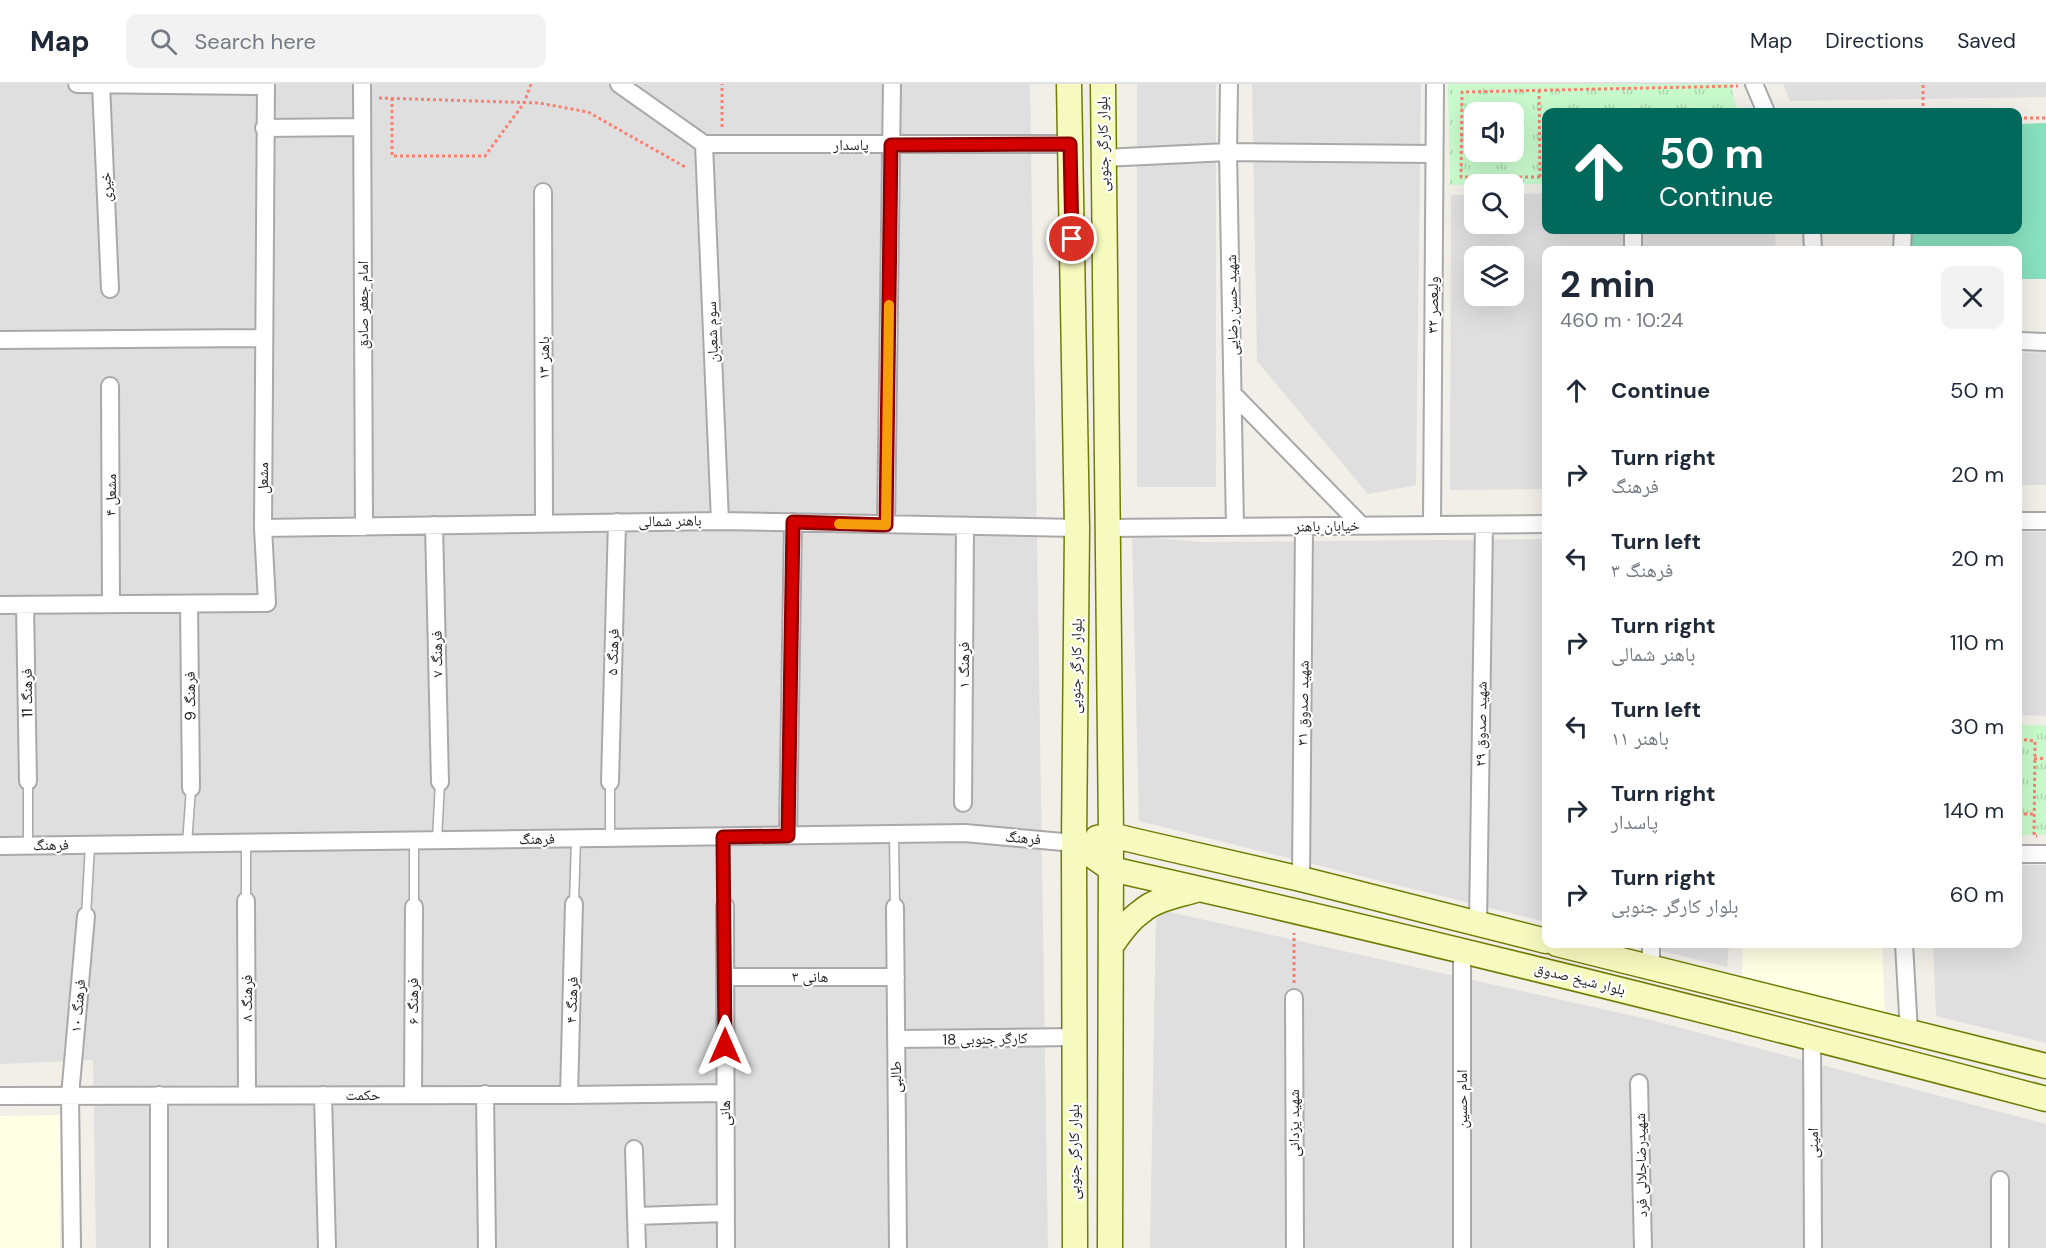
<!DOCTYPE html>
<meta charset="utf-8">
<style>
body{margin:0;font-family:"DM Sans","Noto Naskh Arabic",sans-serif;background:#f2f2f3;color:#1f2937;height:100vh;display:flex;flex-direction:column;font-size:22px;white-space:nowrap}
*{box-sizing:border-box;margin:0}
p{font-size:20px;color:#747a83}
.icon{flex:none;width:33px;height:33px;fill:none;stroke:currentColor;stroke-width:2;stroke-linecap:round;stroke-linejoin:round}
.map{position:relative;flex:1;overflow:hidden}
.drawer{position:absolute;left:1542px;top:162px;width:480px;height:702px;display:flex;flex-direction:column;background:#fff;border-radius:12px;box-shadow:0 6px 24px #0002}
.drawer>*{flex:none}
.top-card{position:absolute;left:1542px;top:24px;width:480px;height:126px;border-radius:12px;box-shadow:0 6px 24px #0002;background:#00695c;color:#fff;overflow:hidden}
.fabs{position:absolute;left:1464px;top:18px;display:grid;gap:12px}
.fabs a{display:grid;place-items:center;width:60px;height:60px;border-radius:12px;background:#fff;box-shadow:0 6px 24px #0002;font-size:30px}
.pin{position:absolute;display:grid;place-items:center;width:51px;height:51px;color:#fff;margin:-26px;border:3px solid #fff;border-radius:50%;box-shadow:0 2px 6px #0007}
.me{position:absolute;width:66px;margin:-33px;rotate:0deg;stroke-linejoin:round;filter:drop-shadow(0 0 4px #0008)}
.turn{display:flex;align-items:center;gap:21px;height:126px;padding:0 18px;font-size:27px}
.turn .icon{width:78px;height:78px;stroke-width:2.5}
.turn b{display:block;font-size:42px;line-height:51px}
.round{display:grid;place-items:center;flex:none;width:63px;height:63px;border-radius:12px;background:#f2f2f3}
.summary{display:flex;align-items:center;justify-content:space-between;height:102px;padding:0 18px}
h1{font-size:36px;font-weight:700;line-height:45px}
ul{padding:0;list-style:none}
li{display:flex;align-items:center;gap:18px;height:84px;padding:0 18px}
li div{flex:1}
li b{display:block;font-size:22px}
li em{font-style:normal}
header{display:flex;align-items:center;gap:36px;box-sizing:border-box;height:84px;padding:0 30px;background:#fff;border-bottom:2px solid #e0e1e3}
header strong{font-size:28px}
nav{display:flex;gap:33px;margin-inline-start:auto;font-size:21px}
.search{width:420px;height:54px;background:#f2f2f3;display:flex;align-items:center;gap:15px;box-sizing:border-box;padding:0 21px;border-radius:12px;color:#747a83;font-size:22px}
.map>svg:first-child{display:block}
.residential{fill:#e0dfdf;fill-rule:evenodd}
.education{fill:#ffffe5}
.park{fill:url(#park-tufts);fill-rule:evenodd}
.pitch{fill:#88e0be}
.lines{fill:none;stroke-linecap:round;stroke-linejoin:round}
.lane-casing{stroke:#a9a9a9;stroke-width:11}
.street-casing{stroke:#a9a9a9;stroke-width:20}
.secondary-casing{stroke:#707d05;stroke-width:27}
.path{stroke:#fa8072;stroke-width:3;stroke-dasharray:3 3;stroke-linecap:butt}
.lane{stroke:#fff;stroke-width:8}
.street{stroke:#fff;stroke-width:16}
.secondary{stroke:#f7fabf;stroke-width:24}
.route-casing{stroke:#8a0000;stroke-width:15}
.route{stroke:#d40000;stroke-width:10}
.slow{stroke:#f59e0b;stroke-width:10}
.labels{text-anchor:middle;stroke-width:4.5;stroke-linejoin:round;paint-order:stroke}
.street-label{font-size:15px;fill:#222;stroke:#fff}
</style>
<header>
<strong>Map</strong>
<div class="search"><svg class="icon" aria-label="search" viewBox="0 0 24 24"><circle cx="10" cy="10" r="6"/><path d="M15 15l6 6"/></svg>Search here</div>
<nav><a>Map</a><a>Directions</a><a>Saved</a></nav>
</header>
<div class="map">
<svg width="2046" height="1164" viewBox="0 0 2046 1164">
<defs>
<pattern id="park-tufts" width="24" height="20" patternUnits="userSpaceOnUse" patternTransform="scale(1.5)"><rect width="24" height="20" fill="#c8facc"/><path d="M3 7l-1-3M5 7V3M7 7l1-3M15 17l-1-3M17 17v-4M19 17l1-3" fill="none" stroke="#acd6af"/></pattern>
</defs>
<rect width="100%" height="100%" fill="#f2efe9"/>
<path class="residential" d="M0 0H1030L1048 1164H96L93 976 0 980Z
M1137 0H1216V403H1137Z
M1252 0H1421L1416 401 1368 410 1257 277Z
M1783 0H2046V13L1790 17Z
M1546 109V146H1775L1776 166H1546V405L1450 406 1451 111H1474V140H1514V110ZM1474 172H1514V212H1474Z
M2046 268V401H2018V269Z
M2018 448H2046V632L2018 631Z
M1132 452 1200 458 1546 455V838L1139 737Z
M2018 781H2046V959L1936 932 1933 860H2018Z
M1156 825 1647 935 2046 1040V1164H1150Z
M1632 860H1729L1727 883Z"/>
<path class="education" d="M1743 860H1882L1885 928 1742 892Z
M60 1031V1164H0V1032Z"/>
<path class="park" d="M1448 0H1730L1738 28H1546V100L1450 101ZM1474 28H1514V68H1474Z
M2018 641H2046V751H2018Z"/>
<path class="pitch" d="M2046 39V195H2021L2018 197V166H1912V146H2018V40Z"/>
<g class="lines">
<g class="lane-casing">
<path id="lane" d="M28 697V762
M610 698V754
M894 750 895 823
M723 753 725 822
M437 756 440 698
M246 759V817
M187 760 191 704
M574 820 576 755
M414 823V757
M86 832 90 761"/>
</g>
<g class="street-casing">
<path id="street" d="M77 0 265 2
M101 0 110 205
M362 0 364 443
M619 0 704 60
M1229 0 1228 68 1235 443
M1754 0 1766 28
M264 44 362 43
M704 60 720 437
M704 60H1070
M1103 74 1228 68 1434 70
M543 108 544 440
M1633 146V166
M1812 146 1813 166
M1902 166 1903 146
M0 256 264 254
M2018 257 2046 258
M110 302 111 520
M1234 311 1361 441
M2018 437H2046
M434 441 440 698
M886 441 892 0
M1432 441 1435 0
M263 444 720 437 1077 444
M1107 444 1546 440
M189 520 191 704
M0 521 267 519 263 444 266 0
M25 521 28 697
M610 698 617 438
M963 719 965 442
M788 752 793 438
M0 762 965 749 1074 759
M2018 770H2046
M1301 795 1304 442
M246 817 247 1011
M725 822 726 1164
M895 823 898 1164
M1478 840 1484 441
M1904 860 1909 948
M1462 866V1164
M1651 883V860
M725 893H896
M1294 914 1295 1164
M1812 953 1813 1164
M896 955 1074 953
M1639 999 1643 1164
M485 1010 487 1164
M323 1011 327 1164
M413 1011 414 823
M569 1011 574 820
M0 1012 569 1011 725 1009
M634 1065 636 1132
M72 1164 70 1012 86 832
M159 1164V1011
M637 1164 636 1132 725 1129
M2000 1164V1096"/>
</g>
<g class="secondary-casing">
<path id="secondary" d="M1069 0 1077 444 1074 759 1075 1164
M1103 0 1111 751 1110 1164
M1097 754 1111 751 1140 758 1301 795 1546 857
M1074 759 1111 785C1424 855 1735 933 2046 1015
M1557 860 2046 982
M1111 862C1120 849 1129 836 1142 827 1157 814 1181 811 1199 805"/>
</g>
<path class="path" d="M1539 6 1540 93
M379 14 539 19 588 28 687 84
M392 14V72H485L524 19 531 0
M1923 28V0
M2018 34H2046
M722 43V0
M1546 93H1461L1462 8 1738 2
M2018 655 2035 657 2034 752H2037
M2034 675 2046 674
M2018 730H2034
M1294 899V849"/>
<use href="#lane" class="lane"/>
<use href="#street" class="street"/>
<use href="#secondary" class="secondary"/>
</g>
<g class="lines">
<g class="route-casing">
<path id="route" d="M725 962 723 753 788 752 793 438 886 441 891 61 1070 60 1072 155"/>
</g>
<use href="#route" class="route"/>
<path class="slow" d="M839 440 886 441 889 221"/>
</g>
<g class="labels">
<g class="street-label">
<text transform="translate(1103 60) rotate(-91)" y="5">بلوار کارگر جنوبی</text>
<text x="851" y="66">پاسدار</text>
<text transform="translate(106 103) rotate(-93)" y="5">خیری</text>
<text transform="translate(363 221) rotate(-90)" y="5">امام جعفر صادق</text>
<text transform="translate(1232 221) rotate(-91)" y="5">شهید حسن رضایی</text>
<text transform="translate(1433 221) rotate(-90)" y="5">ولیعصر ۳۲</text>
<text transform="translate(712 248) rotate(-92)" y="5">سوم شعبان</text>
<text transform="translate(544 274) rotate(-90)" y="5">باهنر ۱۳</text>
<text transform="translate(263 394) rotate(-90)" y="5">مشعل</text>
<text transform="translate(111 411) rotate(-90)" y="5">مشعل ۴</text>
<text transform="translate(670 437) rotate(-1)" y="5">باهنر شمالی</text>
<text transform="translate(1327 442) rotate(-1)" y="5">خیابان باهنر</text>
<text transform="translate(613 568) rotate(-88)" y="5">فرهنگ ۵</text>
<text transform="translate(437 570) rotate(-91)" y="5">فرهنگ ۷</text>
<text transform="translate(964 581) rotate(-90)" y="5">فرهنگ ۱</text>
<text transform="translate(1076 582) rotate(-89)" y="5">بلوار کارگر جنوبی</text>
<text transform="translate(27 609) rotate(-91)" y="5">فرهنگ 11</text>
<text transform="translate(190 612) rotate(-91)" y="5">فرهنگ 9</text>
<text transform="translate(1303 619) rotate(-89)" y="5">شهید صدوق ۳۱</text>
<text transform="translate(1481 640) rotate(-89)" y="5">شهید صدوق ۲۹</text>
<text transform="translate(1023 754) rotate(5)" y="5">فرهنگ</text>
<text transform="translate(537 755) rotate(-1)" y="5">فرهنگ</text>
<text transform="translate(51 761) rotate(-1)" y="5">فرهنگ</text>
<text x="810" y="898">هانی ۳</text>
<text transform="translate(1580 895) rotate(14)" y="5">بلوار شیخ صدوق</text>
<text transform="translate(247 914) rotate(-90)" y="5">فرهنگ ۸</text>
<text transform="translate(572 916) rotate(-88)" y="5">فرهنگ ۴</text>
<text transform="translate(413 917) rotate(-90)" y="5">فرهنگ ۶</text>
<text transform="translate(78 922) rotate(-85)" y="5">فرهنگ ۱۰</text>
<text transform="translate(985 955) rotate(-1)" y="5">کارگر جنوبی 18</text>
<text transform="translate(896 993) rotate(-90)" y="5">طالبی</text>
<text x="363" y="1016">حکمت</text>
<text transform="translate(1462 1015) rotate(-90)" y="5">امام حسین</text>
<text transform="translate(725 1029) rotate(-90)" y="5">هانی</text>
<text transform="translate(1294 1039) rotate(-90)" y="5">شهید یزدانی</text>
<text transform="translate(1813 1059) rotate(-90)" y="5">امینی</text>
<text transform="translate(1074 1068) rotate(-90)" y="5">بلوار کارگر جنوبی</text>
<text transform="translate(1641 1081) rotate(-91)" y="5">شهیدرضاجلالی فرد</text>
</g>
</g>
</svg>
<div class="fabs">
<a><svg class="icon" aria-label="sound" viewBox="0 0 24 24"><path d="M4 9h4l5-4v14l-5-4H4zM17 9q2 3 0 6"/></svg></a>
<a><svg class="icon" aria-label="search" viewBox="0 0 24 24"><circle cx="10" cy="10" r="6"/><path d="M15 15l6 6"/></svg></a>
<a><svg class="icon" aria-label="layers" viewBox="0 0 24 24"><path d="M12 4l9 5-9 5-9-5zM3 14l9 5 9-5"/></svg></a>
</div>
<div class="pin" style="left:1072px;top:155px;background:#d93025"><svg class="icon" aria-label="arrive" viewBox="0 0 24 24"><path d="M6 21V4h12l-3 4 3 4H6"/></svg></div>
<svg class="me" style="left:725px;top:962px" viewBox="-20 -20 40 40"><path d="M0-17L14 15 0 8-14 15z" fill="#d40000" stroke="#fff" stroke-width="4"/></svg>
<div class="top-card">
<div class="turn"><svg class="icon" aria-label="ahead" viewBox="0 0 24 24"><path d="M12 20V5M6 11l6-6 6 6"/></svg><div><b>50 m</b>Continue</div></div>
</div>
<section class="drawer">
<div class="summary"><div><h1>2 min</h1><p>460 m · 10:24</p></div><a class="round"><svg class="icon" aria-label="close" viewBox="0 0 24 24"><path d="M6 6l12 12M18 6L6 18"/></svg></a></div>
<ul>
<li><svg class="icon" aria-label="ahead" viewBox="0 0 24 24"><path d="M12 20V5M6 11l6-6 6 6"/></svg><div><b>Continue</b></div><em>50 m</em></li>
<li><svg class="icon" aria-label="right" viewBox="0 0 24 24"><path d="M7 20v-9h11M14 6l5 5-5 5"/></svg><div><b>Turn right</b><p>فرهنگ</p></div><em>20 m</em></li>
<li><svg class="icon" aria-label="left" viewBox="0 0 24 24"><path d="M17 20v-9H6M10 6l-5 5 5 5"/></svg><div><b>Turn left</b><p>فرهنگ ۳</p></div><em>20 m</em></li>
<li><svg class="icon" aria-label="right" viewBox="0 0 24 24"><path d="M7 20v-9h11M14 6l5 5-5 5"/></svg><div><b>Turn right</b><p>باهنر شمالی</p></div><em>110 m</em></li>
<li><svg class="icon" aria-label="left" viewBox="0 0 24 24"><path d="M17 20v-9H6M10 6l-5 5 5 5"/></svg><div><b>Turn left</b><p>باهنر ۱۱</p></div><em>30 m</em></li>
<li><svg class="icon" aria-label="right" viewBox="0 0 24 24"><path d="M7 20v-9h11M14 6l5 5-5 5"/></svg><div><b>Turn right</b><p>پاسدار</p></div><em>140 m</em></li>
<li><svg class="icon" aria-label="right" viewBox="0 0 24 24"><path d="M7 20v-9h11M14 6l5 5-5 5"/></svg><div><b>Turn right</b><p>بلوار کارگر جنوبی</p></div><em>60 m</em></li>
</ul>
</section>
</div>
